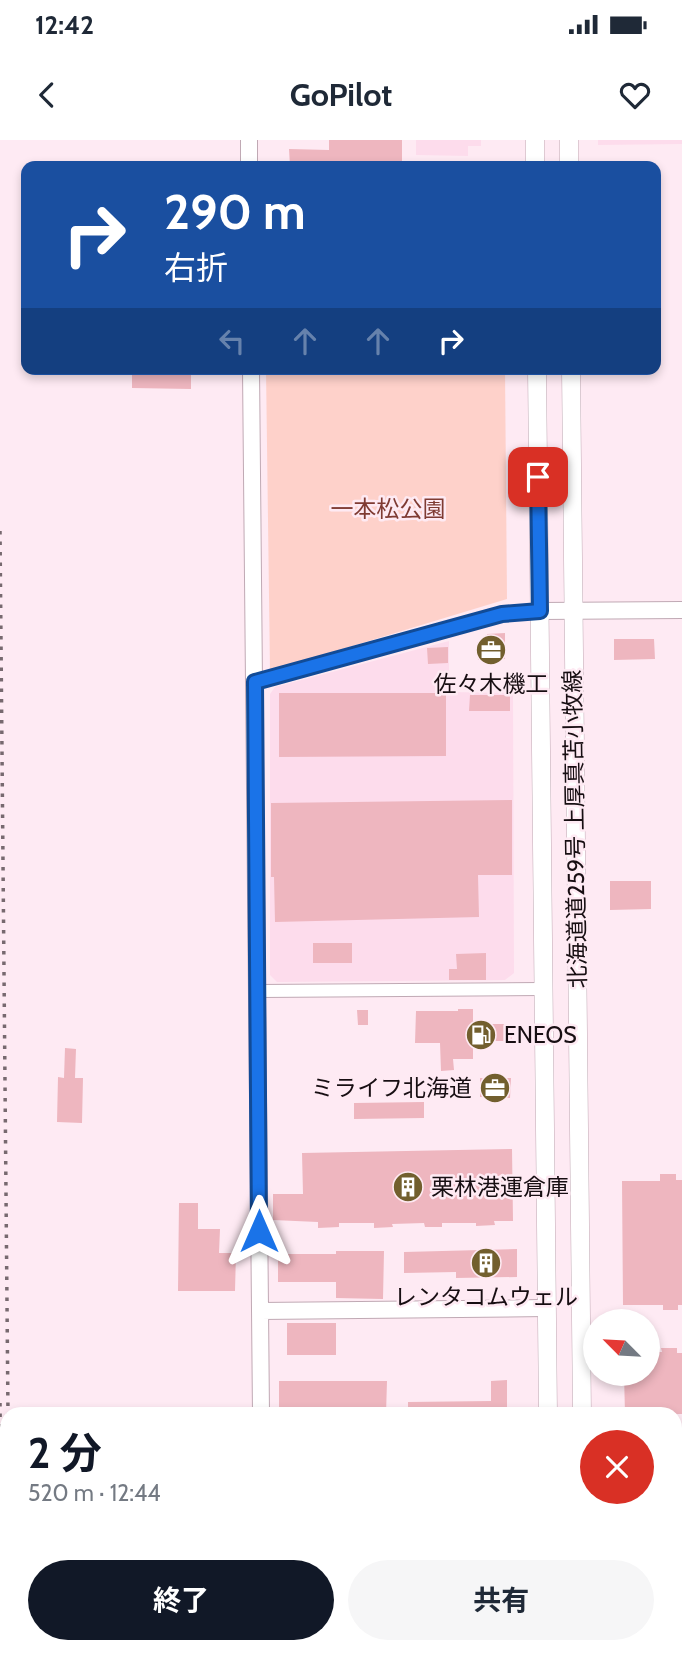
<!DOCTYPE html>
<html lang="ja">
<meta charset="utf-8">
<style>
body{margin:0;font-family:Cabin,"Noto Sans JP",sans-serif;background:#f6f6f7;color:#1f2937;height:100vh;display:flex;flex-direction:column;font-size:26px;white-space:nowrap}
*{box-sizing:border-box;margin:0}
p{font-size:23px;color:#747a83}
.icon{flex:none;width:38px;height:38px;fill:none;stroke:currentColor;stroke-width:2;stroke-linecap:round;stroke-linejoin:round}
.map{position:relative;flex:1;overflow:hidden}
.sheet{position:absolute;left:0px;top:1267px;width:682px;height:247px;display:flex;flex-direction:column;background:#fff;border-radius:21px 21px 0 0;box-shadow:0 4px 10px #0003}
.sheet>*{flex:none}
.banner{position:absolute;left:21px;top:21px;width:640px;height:214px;border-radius:14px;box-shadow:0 4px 10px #0003;background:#1a4fa0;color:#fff;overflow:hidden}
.needle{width:46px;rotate:294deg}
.tools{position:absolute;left:583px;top:1169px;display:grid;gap:14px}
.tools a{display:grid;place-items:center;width:77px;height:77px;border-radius:50%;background:#fff;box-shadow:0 4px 10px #0003;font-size:35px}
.pin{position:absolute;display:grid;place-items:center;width:60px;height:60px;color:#fff;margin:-30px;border-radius:14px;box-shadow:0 4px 10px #0006}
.me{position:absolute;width:77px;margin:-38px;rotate:0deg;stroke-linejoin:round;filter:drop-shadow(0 0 5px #0008)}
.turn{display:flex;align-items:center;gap:24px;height:147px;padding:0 28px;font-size:32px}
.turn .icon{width:91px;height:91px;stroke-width:2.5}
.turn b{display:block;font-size:49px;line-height:60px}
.lanes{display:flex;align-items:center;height:66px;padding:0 28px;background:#0003;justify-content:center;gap:35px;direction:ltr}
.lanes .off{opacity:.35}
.round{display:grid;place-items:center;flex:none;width:74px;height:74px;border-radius:37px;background:#f6f6f7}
.head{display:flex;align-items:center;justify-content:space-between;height:119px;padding:0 28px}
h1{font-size:42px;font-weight:700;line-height:52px;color:#111827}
.primary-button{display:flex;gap:14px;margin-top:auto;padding:14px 28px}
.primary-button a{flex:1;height:80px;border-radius:42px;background:#111827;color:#fff;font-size:28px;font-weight:700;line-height:80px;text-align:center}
.primary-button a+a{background:#f6f6f7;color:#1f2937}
.status{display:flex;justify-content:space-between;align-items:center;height:49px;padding:0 35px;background:#fff;direction:ltr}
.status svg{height:19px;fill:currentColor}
header{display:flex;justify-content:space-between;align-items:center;height:91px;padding:0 28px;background:#fff;font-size:32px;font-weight:700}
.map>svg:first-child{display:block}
.built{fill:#fddcec}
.green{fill:#fed1ca}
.building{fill:#eeb6bf}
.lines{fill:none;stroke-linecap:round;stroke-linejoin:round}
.minor-casing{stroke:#c0a9b4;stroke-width:14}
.tertiary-casing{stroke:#c0a9b4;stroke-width:18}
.secondary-casing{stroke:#c0a9b4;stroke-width:19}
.minor{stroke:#fff;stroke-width:12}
.tertiary{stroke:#fff;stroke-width:16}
.secondary{stroke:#fff;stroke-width:18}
.rail{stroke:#77696f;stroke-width:3.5;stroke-dasharray:3.5 7;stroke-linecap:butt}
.route-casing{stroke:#114b97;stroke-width:18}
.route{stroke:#1a73e8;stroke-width:12}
.labels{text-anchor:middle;stroke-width:5;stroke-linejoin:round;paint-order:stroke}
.park-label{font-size:23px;fill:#7f3b33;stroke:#feeaf3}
.poi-label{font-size:23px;fill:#170e12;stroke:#feeaf3}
.street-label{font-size:23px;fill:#170e12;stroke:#feeaf3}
</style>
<div class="status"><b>12:42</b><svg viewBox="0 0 49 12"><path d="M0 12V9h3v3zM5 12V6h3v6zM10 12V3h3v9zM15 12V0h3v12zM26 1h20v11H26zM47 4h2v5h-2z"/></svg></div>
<header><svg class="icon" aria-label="back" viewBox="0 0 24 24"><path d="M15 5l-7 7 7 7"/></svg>GoPilot<svg class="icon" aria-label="heart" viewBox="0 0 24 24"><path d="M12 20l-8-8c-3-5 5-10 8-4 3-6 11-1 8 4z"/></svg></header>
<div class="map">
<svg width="682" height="1513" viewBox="0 0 682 1513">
<rect width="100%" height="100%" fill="#feeaf3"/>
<path class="built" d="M416 0H481V6H468V16L416 15Z
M598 0H682V4L598 5Z
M449 501V552L513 553 514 833 505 840 277 842 270 835V554L275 547Z"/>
<path class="green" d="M266 229H505L507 459 270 531Z"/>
<path class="building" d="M329 0H402V26H329V22H306V26H290L289 9 329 10Z
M132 235H191V249L132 248Z
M505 493V519L478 520 477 502H487V494Z
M614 499H654L655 519 614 520Z
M448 507V523L428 524 427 508Z
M279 553H446V616L279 617Z
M470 555H510V571H469Z
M512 660V735H478L479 777 275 782 274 737H271V663Z
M610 741H651V769L610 770Z
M313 803H352V823H313Z
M486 813V840H449V829H457L456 814Z
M458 869H473V884H512V901H473V919H453L454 930 441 931 440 903H415L416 871H458Z
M357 870H368V885H358Z
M65 908 76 909 75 938H83L82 983 57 982 58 937 64 938Z
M480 938H511L510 958 480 957Z
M424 962V978L354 979V963Z
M512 1009 513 1081H494L495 1085 476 1086V1083H442V1087H425L424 1083 392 1084 393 1087 374 1088V1083H339V1087L318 1088V1082L273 1080V1054H303L302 1013Z
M660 1034H676V1040H682V1165H678V1170H663V1165H623L622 1041H660Z
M179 1063H198V1089H220L219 1113H236L235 1151H178Z
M517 1109V1137L456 1138V1132L404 1133V1112Z
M336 1111H384L383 1159 336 1158V1142H278V1114H336Z
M287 1183H336V1215H287Z
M661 1208H677V1213H682V1274H625L624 1234H648V1212H662Z
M507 1240V1273H492V1271L408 1274V1262L491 1261V1241Z
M279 1241H387L386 1274H279Z"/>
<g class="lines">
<g class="minor-casing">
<path id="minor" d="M255 543 502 474 540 471
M259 851 542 849"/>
</g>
<g class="tertiary-casing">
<path id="tertiary" d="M249 0V26
M251 229 261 1274
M540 471 682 470
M260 1171 546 1168
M264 1507V1513"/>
</g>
<g class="secondary-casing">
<path id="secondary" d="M535 0V26
M569 0V26
M537 229 548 1274
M571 229 582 1274
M550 1507V1513
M583 1507 584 1513"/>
</g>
<use href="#minor" class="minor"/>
<use href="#tertiary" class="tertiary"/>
<use href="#secondary" class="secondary"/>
<path class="rail" d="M0 391 8 1274
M0 1263 2 1513"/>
</g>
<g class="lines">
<g class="route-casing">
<path id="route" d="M259 1091 255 542 502 474 540 471 538 337"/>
</g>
<use href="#route" class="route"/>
</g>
<defs>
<g id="office-disc" transform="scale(1.575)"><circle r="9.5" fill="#725f2e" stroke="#feeaf3"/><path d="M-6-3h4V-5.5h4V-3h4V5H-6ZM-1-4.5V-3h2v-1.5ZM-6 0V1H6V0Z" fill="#fff"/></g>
<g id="fuel-disc" transform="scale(1.575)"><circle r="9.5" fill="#725f2e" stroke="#feeaf3"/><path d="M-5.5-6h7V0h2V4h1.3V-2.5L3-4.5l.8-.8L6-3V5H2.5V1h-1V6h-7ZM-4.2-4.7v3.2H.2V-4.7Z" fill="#fff"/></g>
<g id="building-disc" transform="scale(1.575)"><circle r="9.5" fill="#725f2e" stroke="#feeaf3"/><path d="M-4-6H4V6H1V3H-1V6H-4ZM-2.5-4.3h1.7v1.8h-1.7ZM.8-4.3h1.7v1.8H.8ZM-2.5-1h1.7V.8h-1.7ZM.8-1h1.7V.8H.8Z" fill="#fff"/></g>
</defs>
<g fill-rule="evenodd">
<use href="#office-disc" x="491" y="510"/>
<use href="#fuel-disc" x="481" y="895"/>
<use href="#office-disc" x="495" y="948"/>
<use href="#building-disc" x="408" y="1047"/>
<use href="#building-disc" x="486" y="1123"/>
</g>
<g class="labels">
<g class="park-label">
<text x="388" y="377">一本松公園</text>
</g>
<g class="poi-label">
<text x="491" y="552">佐々木機工</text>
<text x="504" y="903" text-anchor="start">ENEOS</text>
<text x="472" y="956" text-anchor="end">ミライフ北海道</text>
<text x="431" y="1055" text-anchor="start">栗林港運倉庫</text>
<text x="486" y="1165">レンタコムウェル</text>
</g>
<g class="street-label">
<text transform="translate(575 689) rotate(-91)" y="8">北海道道259号 上厚真苫小牧線</text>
</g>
</g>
</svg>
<div class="tools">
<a><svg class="needle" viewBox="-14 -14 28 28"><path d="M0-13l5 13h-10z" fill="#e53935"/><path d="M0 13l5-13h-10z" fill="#747a83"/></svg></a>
</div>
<div class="pin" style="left:538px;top:337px;background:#d93025"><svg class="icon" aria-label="arrive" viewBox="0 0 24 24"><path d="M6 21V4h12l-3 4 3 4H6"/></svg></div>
<svg class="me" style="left:259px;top:1091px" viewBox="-20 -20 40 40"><path d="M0-17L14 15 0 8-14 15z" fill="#1a73e8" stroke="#fff" stroke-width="4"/></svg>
<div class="banner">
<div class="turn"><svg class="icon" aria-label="right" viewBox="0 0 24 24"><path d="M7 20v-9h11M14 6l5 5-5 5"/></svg><div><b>290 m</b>右折</div></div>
<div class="lanes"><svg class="icon off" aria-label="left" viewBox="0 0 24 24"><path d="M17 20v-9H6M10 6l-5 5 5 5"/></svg><svg class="icon off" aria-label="ahead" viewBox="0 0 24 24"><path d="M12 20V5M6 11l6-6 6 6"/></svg><svg class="icon off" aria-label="ahead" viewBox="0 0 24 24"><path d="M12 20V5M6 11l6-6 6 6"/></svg><svg class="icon" aria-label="right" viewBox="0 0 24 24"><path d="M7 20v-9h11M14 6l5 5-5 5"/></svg></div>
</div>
<section class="sheet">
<div class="head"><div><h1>2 分</h1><p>520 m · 12:44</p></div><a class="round" style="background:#d93025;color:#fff"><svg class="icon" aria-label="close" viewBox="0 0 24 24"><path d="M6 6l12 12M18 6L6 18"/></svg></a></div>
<div class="primary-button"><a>終了</a><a>共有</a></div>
</section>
</div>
